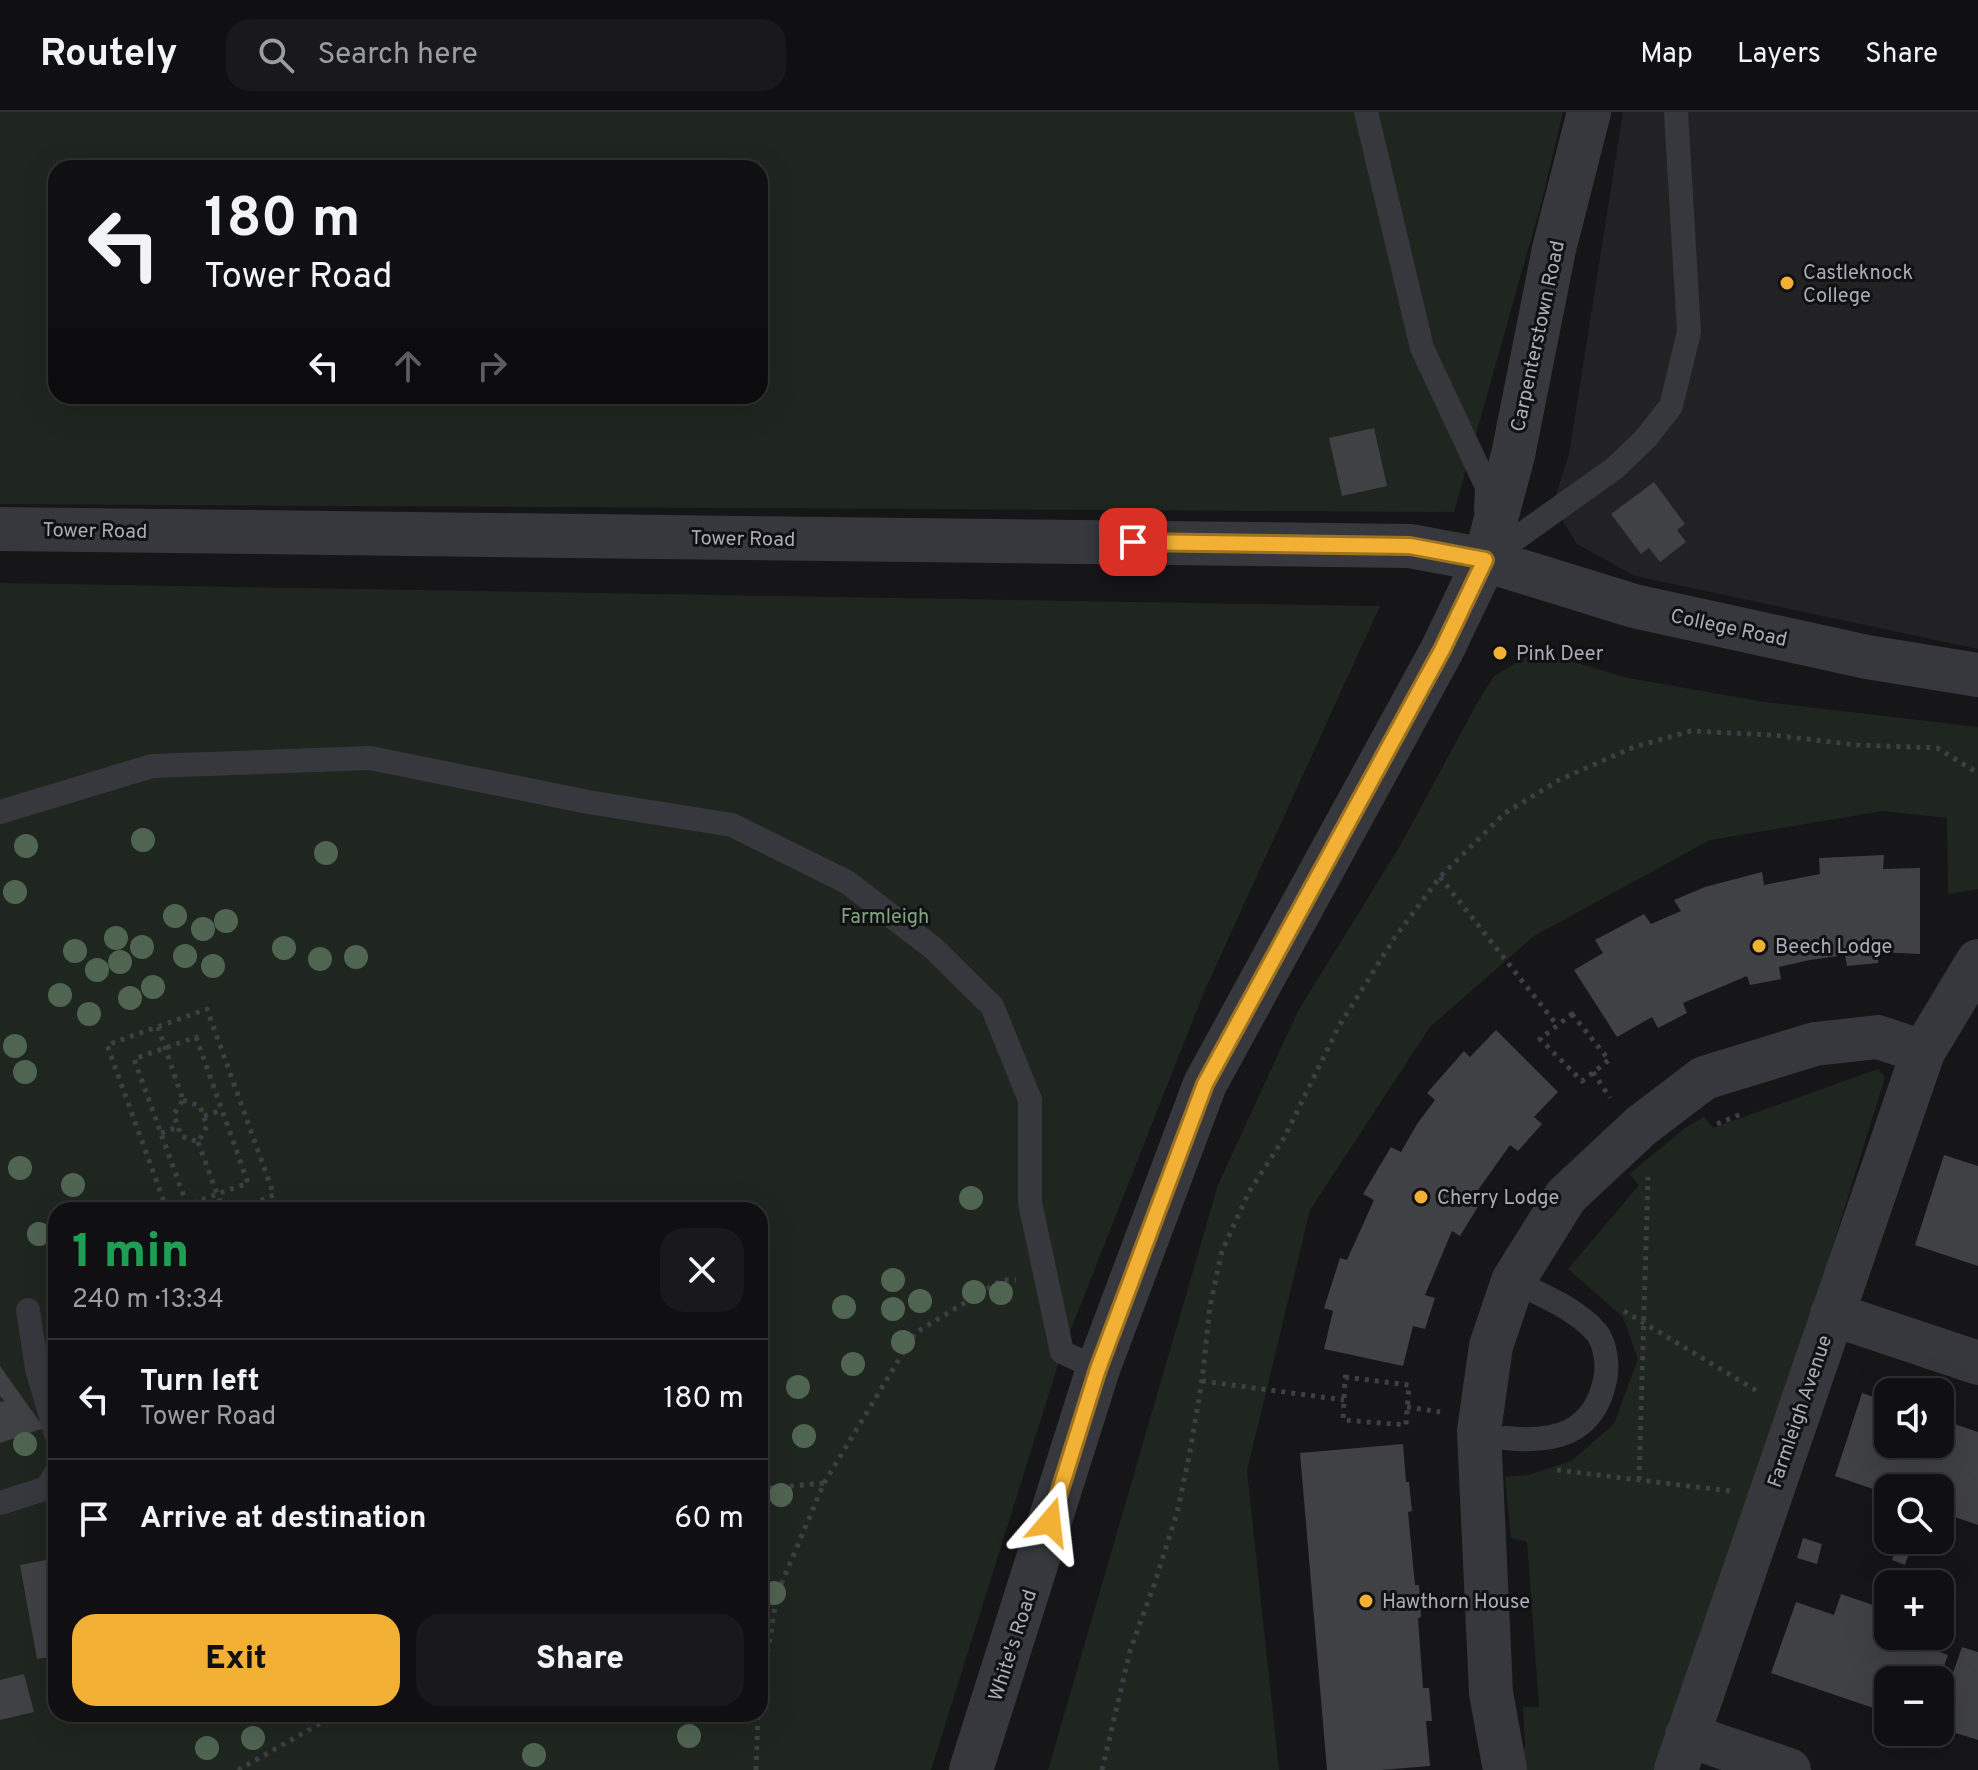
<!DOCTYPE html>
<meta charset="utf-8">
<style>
body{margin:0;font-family:Overpass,sans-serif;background:#19191b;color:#f1f3f6;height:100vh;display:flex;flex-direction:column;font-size:30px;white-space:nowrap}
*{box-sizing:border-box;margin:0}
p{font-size:26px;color:#9c9d9f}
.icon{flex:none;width:44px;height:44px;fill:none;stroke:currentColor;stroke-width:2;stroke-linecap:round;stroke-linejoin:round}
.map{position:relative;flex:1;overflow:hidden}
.drawer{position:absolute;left:48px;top:1090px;width:720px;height:520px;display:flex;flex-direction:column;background:#101012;border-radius:24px;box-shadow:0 8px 32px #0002,0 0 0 2px #303032}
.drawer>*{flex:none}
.top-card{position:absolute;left:48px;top:48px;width:720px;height:244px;border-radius:24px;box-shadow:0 8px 32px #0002,0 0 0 2px #303032;background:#101012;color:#f1f3f6;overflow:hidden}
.tools{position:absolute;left:1874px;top:1266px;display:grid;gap:16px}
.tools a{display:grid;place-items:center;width:80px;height:80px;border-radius:16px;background:#101012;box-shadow:0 8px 32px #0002,0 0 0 2px #303032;font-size:40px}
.pin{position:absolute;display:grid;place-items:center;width:68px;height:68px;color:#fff;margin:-34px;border-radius:16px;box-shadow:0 4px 12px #0006}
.me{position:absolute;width:88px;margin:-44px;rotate:17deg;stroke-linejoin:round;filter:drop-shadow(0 0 6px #0008)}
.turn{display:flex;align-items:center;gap:28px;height:168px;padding:0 24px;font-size:36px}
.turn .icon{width:104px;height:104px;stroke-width:2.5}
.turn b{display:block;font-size:56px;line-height:68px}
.lanes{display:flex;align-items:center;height:76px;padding:0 24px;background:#0003;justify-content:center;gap:40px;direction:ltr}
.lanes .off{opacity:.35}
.round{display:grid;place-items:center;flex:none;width:84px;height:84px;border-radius:24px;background:#19191b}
.head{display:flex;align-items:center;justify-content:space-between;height:136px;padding:0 24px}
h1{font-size:48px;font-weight:800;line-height:60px;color:#1e9e55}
.cta{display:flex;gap:16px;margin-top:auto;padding:16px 24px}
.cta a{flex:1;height:92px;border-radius:24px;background:#f2b134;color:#111;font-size:32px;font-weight:800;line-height:92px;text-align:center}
.cta a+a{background:#19191b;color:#f1f3f6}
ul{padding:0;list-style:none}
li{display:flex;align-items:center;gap:24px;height:120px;padding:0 24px;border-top:2px solid #303032}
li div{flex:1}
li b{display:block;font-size:30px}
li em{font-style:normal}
header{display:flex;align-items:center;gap:48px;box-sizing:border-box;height:112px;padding:0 40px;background:#101012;border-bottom:2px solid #303032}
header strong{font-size:38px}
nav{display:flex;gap:44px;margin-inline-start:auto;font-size:28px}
.search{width:560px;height:72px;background:#19191b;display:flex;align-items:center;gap:20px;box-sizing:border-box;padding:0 28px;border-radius:24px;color:#9c9d9f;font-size:30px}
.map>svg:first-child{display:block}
.built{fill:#222225}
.green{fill:#1e261f;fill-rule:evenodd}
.building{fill:#404145}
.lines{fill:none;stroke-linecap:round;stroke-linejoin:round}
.path{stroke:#3d3f44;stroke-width:5;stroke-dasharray:4 6;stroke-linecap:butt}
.service{stroke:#37383d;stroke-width:24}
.minor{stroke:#37383d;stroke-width:44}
.tertiary{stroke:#37383d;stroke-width:44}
.tree{fill:#506452}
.route-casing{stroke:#9d7322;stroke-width:20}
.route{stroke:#f2b134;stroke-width:14}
.poi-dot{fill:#f2b134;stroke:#111113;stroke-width:3}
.labels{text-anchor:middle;stroke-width:6;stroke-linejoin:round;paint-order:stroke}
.poi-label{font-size:20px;fill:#a8adb8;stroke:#111113;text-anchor:start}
.street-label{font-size:20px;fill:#a8adb8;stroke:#111113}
.park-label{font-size:20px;fill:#7fa381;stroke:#111113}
</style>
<header>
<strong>Routely</strong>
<div class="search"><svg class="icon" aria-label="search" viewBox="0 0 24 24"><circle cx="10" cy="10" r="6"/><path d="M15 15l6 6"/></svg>Search here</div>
<nav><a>Map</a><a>Layers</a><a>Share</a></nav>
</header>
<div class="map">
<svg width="1978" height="1658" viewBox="0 0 1978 1658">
<rect width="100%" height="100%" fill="#161618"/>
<path class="built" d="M1623 0H1978V537L1635 464 1577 432 1553 392 1569 342Z"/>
<path class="green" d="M0 0H1563L1541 92 1454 400 0 392ZM56 56H760V284H56Z
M0 471 1380 494 1204 880 1062 1240 931 1658H0ZM56 1098H760V1602H56Z
M1536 539 1628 566 1765 590 1978 615V777L1948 782 1947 706 1883 699 1710 728 1534 824 1430 915 1310 1098 1247 1359 1279 1658H1048L1218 1073 1298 899 1400 734 1476 593 1494 564Z
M1878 957 1885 965 1825 1159 1655 1658H1512L1525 1634 1523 1595H1539L1527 1430 1511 1426 1505 1365 1528 1363 1571 1349 1614 1312 1638 1247 1623 1205 1568 1157 1639 1073 1629 1062 1689 1013 1704 1005 1713 1016Z"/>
<path class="building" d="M1374 316 1387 374 1342 384 1329 326Z
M1654 370 1685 412 1677 418 1686 430 1660 450 1649 436 1641 442 1611 402Z
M1884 743 1883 757 1920 756V842L1879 840 1878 851 1847 854 1845 843 1810 848 1779 855 1781 867 1750 873 1747 864 1683 891 1687 901 1658 916 1652 905 1617 925 1574 858 1603 841 1595 828 1644 802 1651 812 1681 799 1674 788 1705 775 1762 760 1764 773 1820 762 1819 746Z
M1496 918 1558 980 1534 1005 1542 1012 1518 1039 1510 1033 1471 1088 1479 1093 1460 1124 1452 1119 1425 1183 1435 1186 1425 1217 1413 1214 1403 1254 1324 1237 1333 1199 1324 1196 1340 1146 1347 1148 1374 1088 1363 1082 1391 1035 1401 1040 1417 1012 1435 988 1427 981 1464 939 1470 945Z
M1944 1043 1978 1054V1154L1915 1133Z
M0 1254 44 1316 0 1331V1290L5 1289 0 1284Z
M1862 1281 1888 1290V1332H1940V1307L1978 1320V1413L1940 1400V1376H1888V1382L1835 1364Z
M1403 1332 1406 1370H1409L1412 1399 1408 1400 1415 1473H1419L1421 1505 1418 1506 1423 1576H1429L1432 1609H1426L1430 1654 1381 1658H1327L1300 1341Z
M1803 1426 1822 1432 1817 1452 1797 1446Z
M1897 1434 1910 1439 1905 1453 1892 1448Z
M56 1446V1544L37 1547 20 1453Z
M1841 1482 1879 1495 1872 1516 1948 1543 1939 1568H1888V1601L1771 1561 1796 1490 1834 1503Z
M1962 1535 1978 1540V1628L1940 1616V1598Z
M24 1562 34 1600 0 1608V1568Z"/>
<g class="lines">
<path class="path" d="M1440 765 1557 913
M1572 902 1609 948 1582 969 1540 927Z
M158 915 183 988
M196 925 248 1071 187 1093 134 947Z
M1593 960 1610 986
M183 988 200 994 207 1014 198 1030 181 1024 174 1002Z
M204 1004 222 998
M1717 1012 1741 1002
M161 1021 178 1015
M198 1030 223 1098
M167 1098 107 933 207 897 274 1083 236 1098
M1624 1199 1757 1279
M1345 1265 1409 1273 1406 1313 1343 1308Z
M1202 1269 1344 1288
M1407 1295 1440 1300
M1557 1358 1730 1379
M1639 1368 1648 1065
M824 1371 915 1221 1002 1168H1016
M760 1377 824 1371 777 1482 760 1590
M238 1658 337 1602
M756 1658 758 1602
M1102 1658 1130 1539 1154 1473 1177 1401 1189 1345 1202 1269 1210 1194 1222 1139 1249 1080 1284 1026 1339 914 1395 825 1440 765 1505 701 1559 668 1634 635 1691 619 1772 623 1857 633 1937 636 1978 661"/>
<path class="service" d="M1366 0 1422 236 1487 375 1486 398
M1487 447 1615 356 1646 326 1671 294 1689 220 1676 0
M0 700 152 654 370 646 588 690 732 713 847 770 933 836 992 894 1030 988V1091L1062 1240 1098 1257
M28 1198 37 1257 56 1322
M1505 1326C1554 1331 1594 1322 1605 1268 1608 1255 1606 1233 1597 1221 1576 1196 1541 1183 1513 1169
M0 1391 47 1376 56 1361"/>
<path class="minor" d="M1832 1202 1978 1251
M1687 1623 1789 1658
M971 1658 1098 1257 1205 972 1442 538 1485 448
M1505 1658 1491 1581 1479 1319 1491 1234 1513 1169 1566 1084 1641 1014 1704 966 1815 932 1878 925 1923 940
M1676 1658 1923 940 1978 849"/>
<path class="tertiary" d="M0 417 1410 434 1485 448 1634 494 1867 545 1978 563
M1485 448 1513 343 1554 137 1589 0"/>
</g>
<g class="tree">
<circle cx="143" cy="728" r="12"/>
<circle cx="26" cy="734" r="12"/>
<circle cx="326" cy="741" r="12"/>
<circle cx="15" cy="780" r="12"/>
<circle cx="175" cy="804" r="12"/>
<circle cx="226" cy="809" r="12"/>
<circle cx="203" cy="817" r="12"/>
<circle cx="116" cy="826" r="12"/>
<circle cx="142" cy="835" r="12"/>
<circle cx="284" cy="836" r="12"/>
<circle cx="75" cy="839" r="12"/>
<circle cx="185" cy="844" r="12"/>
<circle cx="356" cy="845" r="12"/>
<circle cx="320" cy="847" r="12"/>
<circle cx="120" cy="850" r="12"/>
<circle cx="213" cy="854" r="12"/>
<circle cx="97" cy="858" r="12"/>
<circle cx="153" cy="875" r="12"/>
<circle cx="60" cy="883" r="12"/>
<circle cx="130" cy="886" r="12"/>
<circle cx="89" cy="902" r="12"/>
<circle cx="15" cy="934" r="12"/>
<circle cx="25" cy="960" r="12"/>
<circle cx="20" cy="1056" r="12"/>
<circle cx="73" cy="1073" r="12"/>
<circle cx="971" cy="1086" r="12"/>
<circle cx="39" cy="1122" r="12"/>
<circle cx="893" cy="1168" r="12"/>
<circle cx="974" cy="1180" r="12"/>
<circle cx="1001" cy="1181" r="12"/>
<circle cx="920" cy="1189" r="12"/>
<circle cx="844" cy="1195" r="12"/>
<circle cx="893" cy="1197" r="12"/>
<circle cx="903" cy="1230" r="12"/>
<circle cx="853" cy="1252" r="12"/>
<circle cx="798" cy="1275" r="12"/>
<circle cx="804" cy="1324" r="12"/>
<circle cx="25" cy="1332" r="12"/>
<circle cx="781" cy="1383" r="12"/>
<circle cx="774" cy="1481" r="12"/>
<circle cx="689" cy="1624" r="12"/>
<circle cx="253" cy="1626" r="12"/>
<circle cx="207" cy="1636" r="12"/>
<circle cx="534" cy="1643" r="12"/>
</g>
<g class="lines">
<g class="route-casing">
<path id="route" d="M1050 1410 1098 1257 1205 972 1442 538 1485 448 1410 434 1133 430"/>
</g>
<use href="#route" class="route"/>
</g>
<g class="poi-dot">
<circle cx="1787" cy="171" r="8"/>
<circle cx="1500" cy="541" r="8"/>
<circle cx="1759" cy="834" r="8"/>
<circle cx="1421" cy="1085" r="8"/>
<circle cx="1366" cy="1489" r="8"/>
</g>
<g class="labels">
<g class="poi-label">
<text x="1803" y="167">Castleknock<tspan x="1803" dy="23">College</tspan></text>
<text x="1516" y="548">Pink Deer</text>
<text x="1775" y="841">Beech Lodge</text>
<text x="1437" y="1092">Cherry Lodge</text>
<text x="1382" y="1496">Hawthorn House</text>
</g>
<g class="street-label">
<text transform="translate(1537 224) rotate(-78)" y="7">Carpenterstown Road</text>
<text transform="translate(95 418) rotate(1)" y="7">Tower Road</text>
<text transform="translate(743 426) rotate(1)" y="7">Tower Road</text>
<text transform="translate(1729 515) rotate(12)" y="7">College Road</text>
<text transform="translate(1799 1299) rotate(-71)" y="7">Farmleigh Avenue</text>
<text transform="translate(1012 1533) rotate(-72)" y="7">White's Road</text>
</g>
<g class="park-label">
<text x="885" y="811">Farmleigh</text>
</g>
</g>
</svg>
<div class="tools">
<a><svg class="icon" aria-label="sound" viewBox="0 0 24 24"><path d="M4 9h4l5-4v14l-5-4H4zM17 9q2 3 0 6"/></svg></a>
<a><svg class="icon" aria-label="search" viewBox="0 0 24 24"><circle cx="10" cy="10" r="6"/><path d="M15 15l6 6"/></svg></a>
<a>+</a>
<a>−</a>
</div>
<div class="pin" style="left:1133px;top:430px;background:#d93025"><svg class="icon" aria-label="arrive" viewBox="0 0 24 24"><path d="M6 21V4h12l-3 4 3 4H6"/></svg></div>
<svg class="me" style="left:1050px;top:1410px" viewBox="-20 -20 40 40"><path d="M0-17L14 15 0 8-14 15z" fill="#f2b134" stroke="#fff" stroke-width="4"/></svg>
<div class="top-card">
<div class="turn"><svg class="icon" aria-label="left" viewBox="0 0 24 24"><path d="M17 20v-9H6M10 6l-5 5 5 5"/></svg><div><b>180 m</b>Tower Road</div></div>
<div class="lanes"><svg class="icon" aria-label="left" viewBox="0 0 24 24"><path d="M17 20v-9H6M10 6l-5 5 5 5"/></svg><svg class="icon off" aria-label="ahead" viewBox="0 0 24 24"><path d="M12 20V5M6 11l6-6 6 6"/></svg><svg class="icon off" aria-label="right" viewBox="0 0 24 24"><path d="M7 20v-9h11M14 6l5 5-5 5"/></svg></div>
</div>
<section class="drawer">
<div class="head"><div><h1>1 min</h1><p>240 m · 13:34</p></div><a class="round"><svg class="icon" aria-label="close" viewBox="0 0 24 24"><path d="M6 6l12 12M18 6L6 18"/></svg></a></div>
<ul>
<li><svg class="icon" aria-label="left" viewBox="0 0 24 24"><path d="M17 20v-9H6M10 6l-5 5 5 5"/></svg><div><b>Turn left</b><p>Tower Road</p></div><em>180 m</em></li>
<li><svg class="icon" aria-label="arrive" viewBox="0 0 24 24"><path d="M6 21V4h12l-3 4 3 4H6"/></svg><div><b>Arrive at destination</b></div><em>60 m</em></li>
</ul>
<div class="cta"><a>Exit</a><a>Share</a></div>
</section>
</div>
